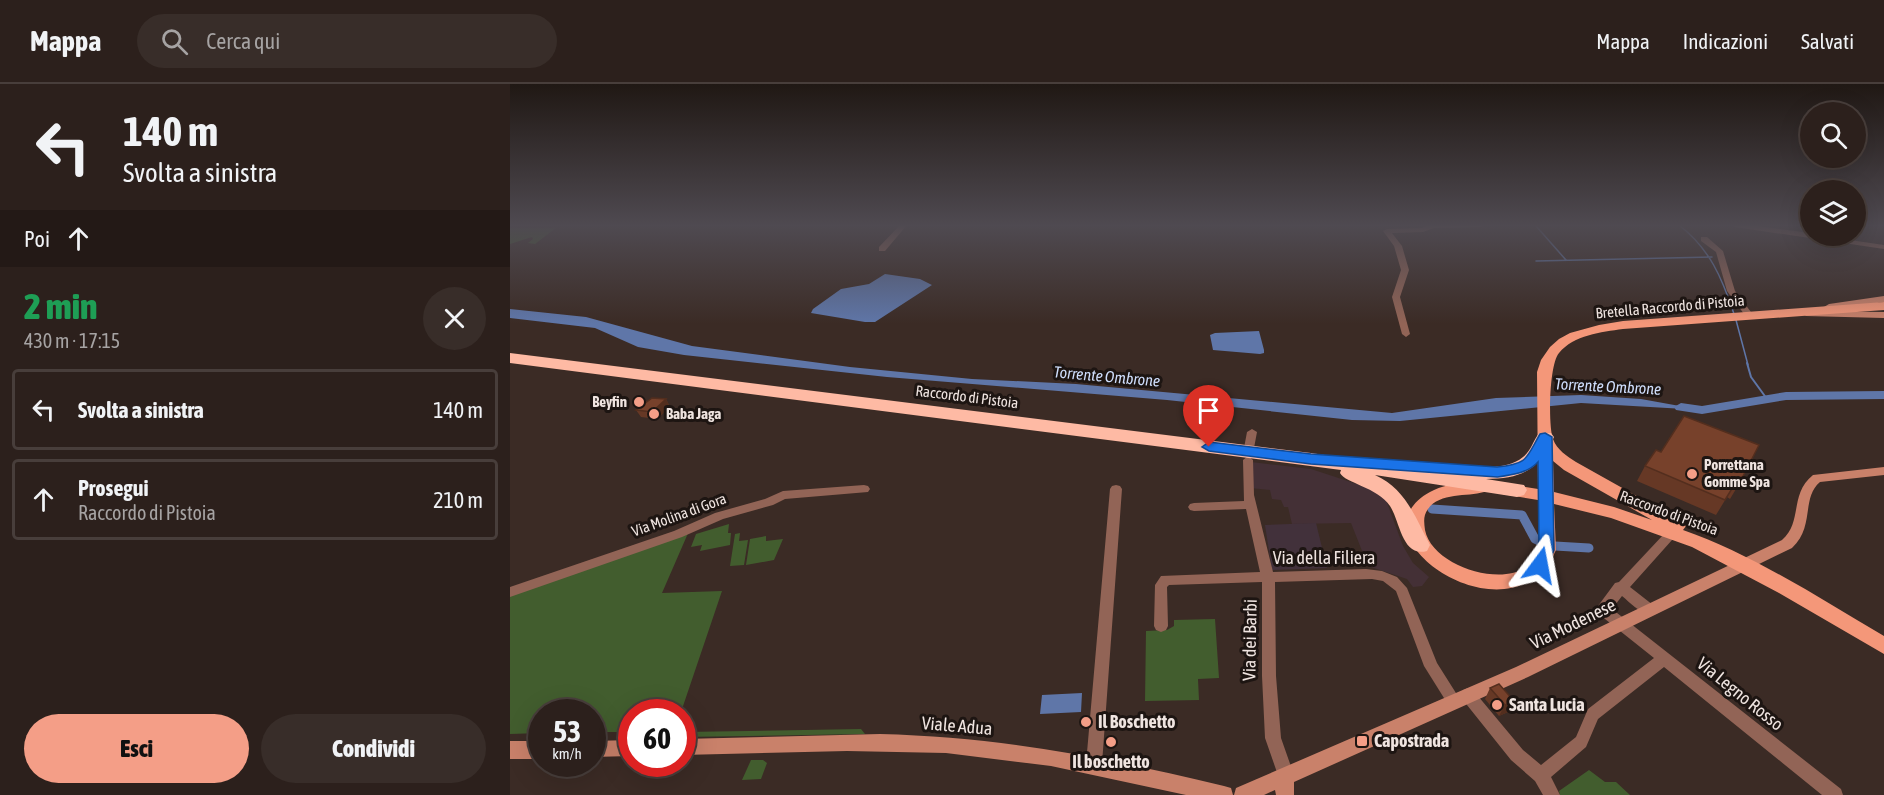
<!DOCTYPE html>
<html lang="it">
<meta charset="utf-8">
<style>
body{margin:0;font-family:"Asap Condensed",sans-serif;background:#382d29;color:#f1f3f6;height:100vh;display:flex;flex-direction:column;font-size:22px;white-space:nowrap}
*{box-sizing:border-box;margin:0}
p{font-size:20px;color:#a6a3a3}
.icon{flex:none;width:33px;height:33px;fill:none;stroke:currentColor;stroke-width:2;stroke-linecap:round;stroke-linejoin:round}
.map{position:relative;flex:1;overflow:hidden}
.panel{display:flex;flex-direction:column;background:#2c201c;width:510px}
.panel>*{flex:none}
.banner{background:#2c201c;color:#f1f3f6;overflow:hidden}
.buttons{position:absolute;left:1290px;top:18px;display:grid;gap:12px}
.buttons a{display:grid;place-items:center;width:66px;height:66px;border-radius:50%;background:#2c201c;box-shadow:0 6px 24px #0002,0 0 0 2px #483e3b;font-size:30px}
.speed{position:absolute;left:18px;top:615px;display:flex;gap:12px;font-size:30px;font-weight:700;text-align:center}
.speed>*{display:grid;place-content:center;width:78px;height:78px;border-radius:50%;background:#2c201c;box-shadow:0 6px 24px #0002,0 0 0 2px #483e3b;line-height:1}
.speed small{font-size:15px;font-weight:400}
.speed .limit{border:9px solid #d22;background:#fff;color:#111}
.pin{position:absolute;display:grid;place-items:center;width:51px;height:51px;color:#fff;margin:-62px -26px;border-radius:50% 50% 50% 0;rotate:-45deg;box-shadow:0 0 6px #0007}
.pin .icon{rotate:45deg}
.me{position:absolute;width:66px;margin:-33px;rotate:13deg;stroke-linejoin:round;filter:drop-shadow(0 0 4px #0008)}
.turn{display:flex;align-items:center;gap:21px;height:126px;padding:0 24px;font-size:27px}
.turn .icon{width:78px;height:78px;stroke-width:2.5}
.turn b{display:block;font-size:42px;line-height:51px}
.then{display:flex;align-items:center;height:57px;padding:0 24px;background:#0003;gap:12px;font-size:22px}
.round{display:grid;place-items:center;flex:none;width:63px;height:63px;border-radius:32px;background:#382d29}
.head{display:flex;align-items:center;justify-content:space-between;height:102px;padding:0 24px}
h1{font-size:36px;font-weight:800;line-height:45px;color:#1e9e55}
.cta{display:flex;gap:12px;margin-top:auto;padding:12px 24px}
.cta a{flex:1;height:69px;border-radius:36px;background:#f49e87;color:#111;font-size:24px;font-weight:800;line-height:69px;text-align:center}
.cta a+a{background:#382d29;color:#f1f3f6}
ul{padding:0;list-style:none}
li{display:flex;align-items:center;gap:18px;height:81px;margin:0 12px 9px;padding:0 12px;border:3px solid #483e3b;border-radius:6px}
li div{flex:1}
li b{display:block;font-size:22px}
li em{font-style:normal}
header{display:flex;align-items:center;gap:36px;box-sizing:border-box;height:84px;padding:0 30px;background:#2c201c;border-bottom:2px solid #483e3b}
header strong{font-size:28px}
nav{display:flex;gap:33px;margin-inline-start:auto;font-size:21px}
.search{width:420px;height:54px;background:#382d29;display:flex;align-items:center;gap:15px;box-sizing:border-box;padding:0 21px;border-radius:33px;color:#a6a3a3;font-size:22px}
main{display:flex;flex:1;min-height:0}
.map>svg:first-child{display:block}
.industrial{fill:#443036}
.education{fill:#42313b}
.green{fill:#425d2e}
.water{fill:#5f76a8}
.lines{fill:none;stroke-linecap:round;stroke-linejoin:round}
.stream-far1{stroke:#5f76a8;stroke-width:1.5}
.stream{stroke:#5f76a8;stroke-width:2}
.canal{stroke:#5f76a8;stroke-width:9}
.river{fill:#5f76a8;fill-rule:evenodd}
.street{fill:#926456;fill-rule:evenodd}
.secondary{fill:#c9816a;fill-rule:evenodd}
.primary{fill:#f49779;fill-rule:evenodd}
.highway{fill:#febaa4;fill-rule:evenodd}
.wall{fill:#663825}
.shaded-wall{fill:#532e1e}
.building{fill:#77412b;stroke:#532e1e;stroke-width:1.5}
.route{fill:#1a73e8;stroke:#114b97;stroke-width:1.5}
.poi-dot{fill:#f49e87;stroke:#1d1512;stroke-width:2}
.labels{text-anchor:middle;stroke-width:6;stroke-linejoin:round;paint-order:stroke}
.street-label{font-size:15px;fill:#efe4e0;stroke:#1d1512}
.poi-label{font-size:15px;font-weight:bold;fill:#efe4e0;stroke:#1d1512;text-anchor:start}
.water-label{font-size:16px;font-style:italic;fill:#cfdefc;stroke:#1d1512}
.near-street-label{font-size:18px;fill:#efe4e0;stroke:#1d1512}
.near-poi-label{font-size:18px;font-weight:bold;fill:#efe4e0;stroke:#1d1512;text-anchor:start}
</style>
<header>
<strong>Mappa</strong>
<div class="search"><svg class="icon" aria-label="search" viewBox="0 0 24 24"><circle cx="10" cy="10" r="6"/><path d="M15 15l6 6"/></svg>Cerca qui</div>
<nav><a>Mappa</a><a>Indicazioni</a><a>Salvati</a></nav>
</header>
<main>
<section class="panel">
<div class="banner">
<div class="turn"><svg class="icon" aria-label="left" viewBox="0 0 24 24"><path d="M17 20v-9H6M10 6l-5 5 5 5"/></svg><div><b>140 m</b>Svolta a sinistra</div></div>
<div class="then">Poi<svg class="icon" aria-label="ahead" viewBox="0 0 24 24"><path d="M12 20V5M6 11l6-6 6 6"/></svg></div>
</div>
<div class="head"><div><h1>2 min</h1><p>430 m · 17:15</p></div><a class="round"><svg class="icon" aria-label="close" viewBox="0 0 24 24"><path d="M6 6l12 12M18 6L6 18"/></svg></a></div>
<ul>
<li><svg class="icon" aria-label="left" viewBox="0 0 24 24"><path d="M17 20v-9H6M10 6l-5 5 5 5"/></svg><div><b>Svolta a sinistra</b></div><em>140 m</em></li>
<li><svg class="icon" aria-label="ahead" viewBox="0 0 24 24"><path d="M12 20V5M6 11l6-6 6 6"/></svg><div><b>Prosegui</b><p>Raccordo di Pistoia</p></div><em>210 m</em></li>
</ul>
<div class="cta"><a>Esci</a><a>Condividi</a></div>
</section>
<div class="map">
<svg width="1374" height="711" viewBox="0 0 1374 711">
<rect width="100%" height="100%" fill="#3b2b25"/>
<path class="industrial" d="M741 378 801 385 862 405 876 416 893 462 903 479 919 493 912 502 903 503 897 495 858 482 841 439 782 440 778 423H774L771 416 762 415 760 406 740 404Z"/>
<path class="education" d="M806 439 817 484 762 486 755 441Z"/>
<path class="green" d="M0 144H46L25 160 18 159 23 155 22 153 0 160Z
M219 440 218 449H221L220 461 190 467 192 461 181 463 186 450Z
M179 447 152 509 212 507 171 628H122L121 648H83L82 628H32L31 649 0 650V511Z
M230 449 229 457 238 456 234 481 220 482 225 450Z
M256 452V457L273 455 264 476 236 481 240 455Z
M705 535 709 594 688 595 689 616 635 617 636 547 657 546 664 542V536Z
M351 645 355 650 172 653 173 648Z
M241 676H253L257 679 251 695 232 696Z
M1079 686 1095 698H1106L1120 711H1050L1049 707Z"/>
<path class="water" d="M375 190 410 195 422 201 365 238H355L301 229 303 225 331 205 359 200Z
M0 225 76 233 182 262 340 283 462 295 566 300 882 329 986 314 1071 311 1131 315 1192 326 1071 319 890 337 842 336 657 316 377 293 174 271 128 263 85 244 0 234Z
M749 247 754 266V269L750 270 703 266 700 251 705 249Z
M572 609 571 628 530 630 532 611Z"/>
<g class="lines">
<path class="stream-far1" d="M1169 141C1200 165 1212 194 1224 230
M1026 142 1056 176
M1026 177 1202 173
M1226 236 1238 281"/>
<path class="stream" d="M1237 279 1241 293 1257 315"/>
<path class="canal" d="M922 425 1012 431 1025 455 1029 457
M1045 462 1079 464"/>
<path class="river" d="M1374 307V315L1276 316 1192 330 1166 326 1164 323 1171 319 1192 322 1276 308Z"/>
<path class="street" d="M390 141H397L375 167H369V163Z
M916 141H974L971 143 924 144 913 148 882 149 892 162 899 186 890 213 900 250 896 253 892 250 882 213 891 186 884 162 873 147 877 145 912 144 916 142Z
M1222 141H1239L1300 149V152H1313L1374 161V165L1225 143Z
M1191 153H1197L1213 167 1225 207 1244 232 1243 234H1237L1217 207 1206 168 1191 157Z
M742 345 747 348 744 364 739 367 734 364 737 348Z
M738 372 743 376 744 411 763 488 856 485 872 487 887 493 897 504 927 579 951 617 949 622 944 624 939 622 914 582 886 507 873 497 862 495 765 498 766 592 771 654 784 691 782 697 776 699 770 697 755 654 752 592V498L659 501 657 503 658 542 656 546 651 548 646 546 644 542 645 501 651 492 750 488 736 425 684 427 680 426 678 423 680 420 684 419 734 417 733 376Z
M354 401 358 402 360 405 358 408 275 415 263 421 213 435 172 453 0 513V503L164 447 205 429 255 415 273 407Z
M606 401 610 402 612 405 592 680 590 685 584 688 578 685 576 680 600 405 602 402Z
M1158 449 1162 450 1164 453 1162 456 1120 503 1143 521 1145 525 1143 529C1131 532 1121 519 1112 512L1102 525 1331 705 1333 711H1312L1154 583 1088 635 1076 663 1041 693 1050 711H1033L1025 697 1001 676 953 616 951 611 953 606 958 604 963 606 1013 666 1031 681 1066 653 1078 625 1144 574 1090 531 1088 522 1105 499 1109 498 1154 450Z"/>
<path class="secondary" d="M1374 212V218L1319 226 1314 223 1319 220Z
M1299 227 1374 228V234L1296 232 1294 230Z
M1374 383V391L1310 398C1291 414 1305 443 1282 464L1018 593 784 698V711H766L765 706 754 711H724L726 704 1006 583 1272 456C1293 438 1279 410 1303 391Z
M370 650C491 653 597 674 714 702L721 704 723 711H676L541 682 436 669 337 667 172 671V655Z
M122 656V672L82 673V657Z
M0 657H32V675H0Z"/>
<path class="primary" d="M1374 218V226L1113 245C1091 248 1064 251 1049 269 1039 280 1038 342 1043 355 1047 366 1057 372 1066 378L1173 438 1176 442 1173 446C1242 470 1311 515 1374 552V570L1269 509 1182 463 1101 434 1044 420 1046 466C1004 564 836 454 920 408 934 400 959 396 974 400L976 404 974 408C957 413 930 408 918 425 913 432 914 438 915 446 923 488 1018 511 1028 466 1032 451 1028 431 1028 416L992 410 990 406 992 402 998 400 1028 405 1027 288 1031 276 1040 263 1049 255 1060 249 1089 241 1113 237ZM1043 377 1054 386 1142 436 1104 423 1044 408Z"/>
<path class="highway" d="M0 269 801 369 935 389 934 386 936 382 943 380C965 382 995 388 1013 373 1021 367 1023 357 1029 349H1041L1044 353C1030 385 1012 395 976 395L1014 401 1017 406 1014 411 1007 413 865 391C896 405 905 433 920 461L917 467C892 474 890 437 880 422 867 403 835 399 830 389L831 386 0 279Z"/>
</g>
<path class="wall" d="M156 315 160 323 147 335 131 333 126 326Z
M1146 366 1229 400 1220 415 1217 413 1206 431 1127 397 1135 382Z
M980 604 1004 617 998 628 989 632 975 615Z"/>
<path class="shaded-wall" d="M156 315 160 323 147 335 142 328Z
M1004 617 998 628 989 632 995 621Z"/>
<path class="building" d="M142 314 156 315 142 328 126 326Z
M1174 332 1249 361 1229 400 1226 398 1215 416 1135 382 1146 366 1151 368Z
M989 600 1004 617 995 621 980 604Z"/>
<linearGradient id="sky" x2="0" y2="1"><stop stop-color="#201814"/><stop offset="0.59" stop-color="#4f4a51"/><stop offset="1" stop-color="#4f4a51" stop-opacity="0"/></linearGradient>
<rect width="1374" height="240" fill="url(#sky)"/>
<path class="route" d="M1035 349 1042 353 1044 466 1036 485 1030 487 1024 485 1022 481 1029 466 1028 378C1018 389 1002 391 987 393L801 380 699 367 692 363 699 358 801 370 987 383C1019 380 1016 374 1030 350Z"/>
<g class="poi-dot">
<circle cx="129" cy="318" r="6"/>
<circle cx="144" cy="330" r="6"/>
<circle cx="1182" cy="390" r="6"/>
<circle cx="987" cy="621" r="6"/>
<circle cx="576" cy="638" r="6"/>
<rect x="846" y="651" width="12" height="12" rx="3"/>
<circle cx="601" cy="658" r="6"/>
</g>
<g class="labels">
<g class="street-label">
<text transform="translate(1160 223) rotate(-5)" y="5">Bretella Raccordo di Pistoia</text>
<text transform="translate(457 313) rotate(7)" y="5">Raccordo di Pistoia</text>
<text transform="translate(1159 429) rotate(20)" y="5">Raccordo di Pistoia</text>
<text transform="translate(169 431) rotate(-20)" y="5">Via Molina di Gora</text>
</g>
<g class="poi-label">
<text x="117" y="323" text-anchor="end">Beyfin</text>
<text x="156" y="335">Baba Jaga</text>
<text x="1194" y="386">Porrettana<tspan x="1194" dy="17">Gomme Spa</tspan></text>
</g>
<g class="water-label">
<text transform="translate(597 292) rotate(5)" y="6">Torrente Ombrone</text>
<text transform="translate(1098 302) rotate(3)" y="6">Torrente Ombrone</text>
</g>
<g class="near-street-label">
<text x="814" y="480">Via della Filiera</text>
<text transform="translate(1063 540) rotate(-26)" y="6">Via Modenese</text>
<text transform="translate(740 556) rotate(-89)" y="6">Via dei Barbi</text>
<text transform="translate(1230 610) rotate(39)" y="6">Via Legno Rosso</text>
<text transform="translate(447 642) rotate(5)" y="6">Viale Adua</text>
</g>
<g class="near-poi-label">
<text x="999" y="627">Santa Lucia</text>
<text x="588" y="644">Il Boschetto</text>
<text x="864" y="663">Capostrada</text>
<text x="601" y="684" text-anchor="middle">Il boschetto</text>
</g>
</g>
</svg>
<div class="buttons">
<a><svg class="icon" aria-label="search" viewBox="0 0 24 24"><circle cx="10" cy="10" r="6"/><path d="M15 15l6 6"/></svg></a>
<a><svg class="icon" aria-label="layers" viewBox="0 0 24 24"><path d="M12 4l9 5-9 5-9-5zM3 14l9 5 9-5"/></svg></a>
</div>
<div class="speed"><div>53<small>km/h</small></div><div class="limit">60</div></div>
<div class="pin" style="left:699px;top:363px;background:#d93025"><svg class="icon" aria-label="arrive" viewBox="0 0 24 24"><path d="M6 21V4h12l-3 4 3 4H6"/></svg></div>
<svg class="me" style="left:1030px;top:481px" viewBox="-20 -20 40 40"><path d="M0-17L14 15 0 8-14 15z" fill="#1a73e8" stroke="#fff" stroke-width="4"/></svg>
</div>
</main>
